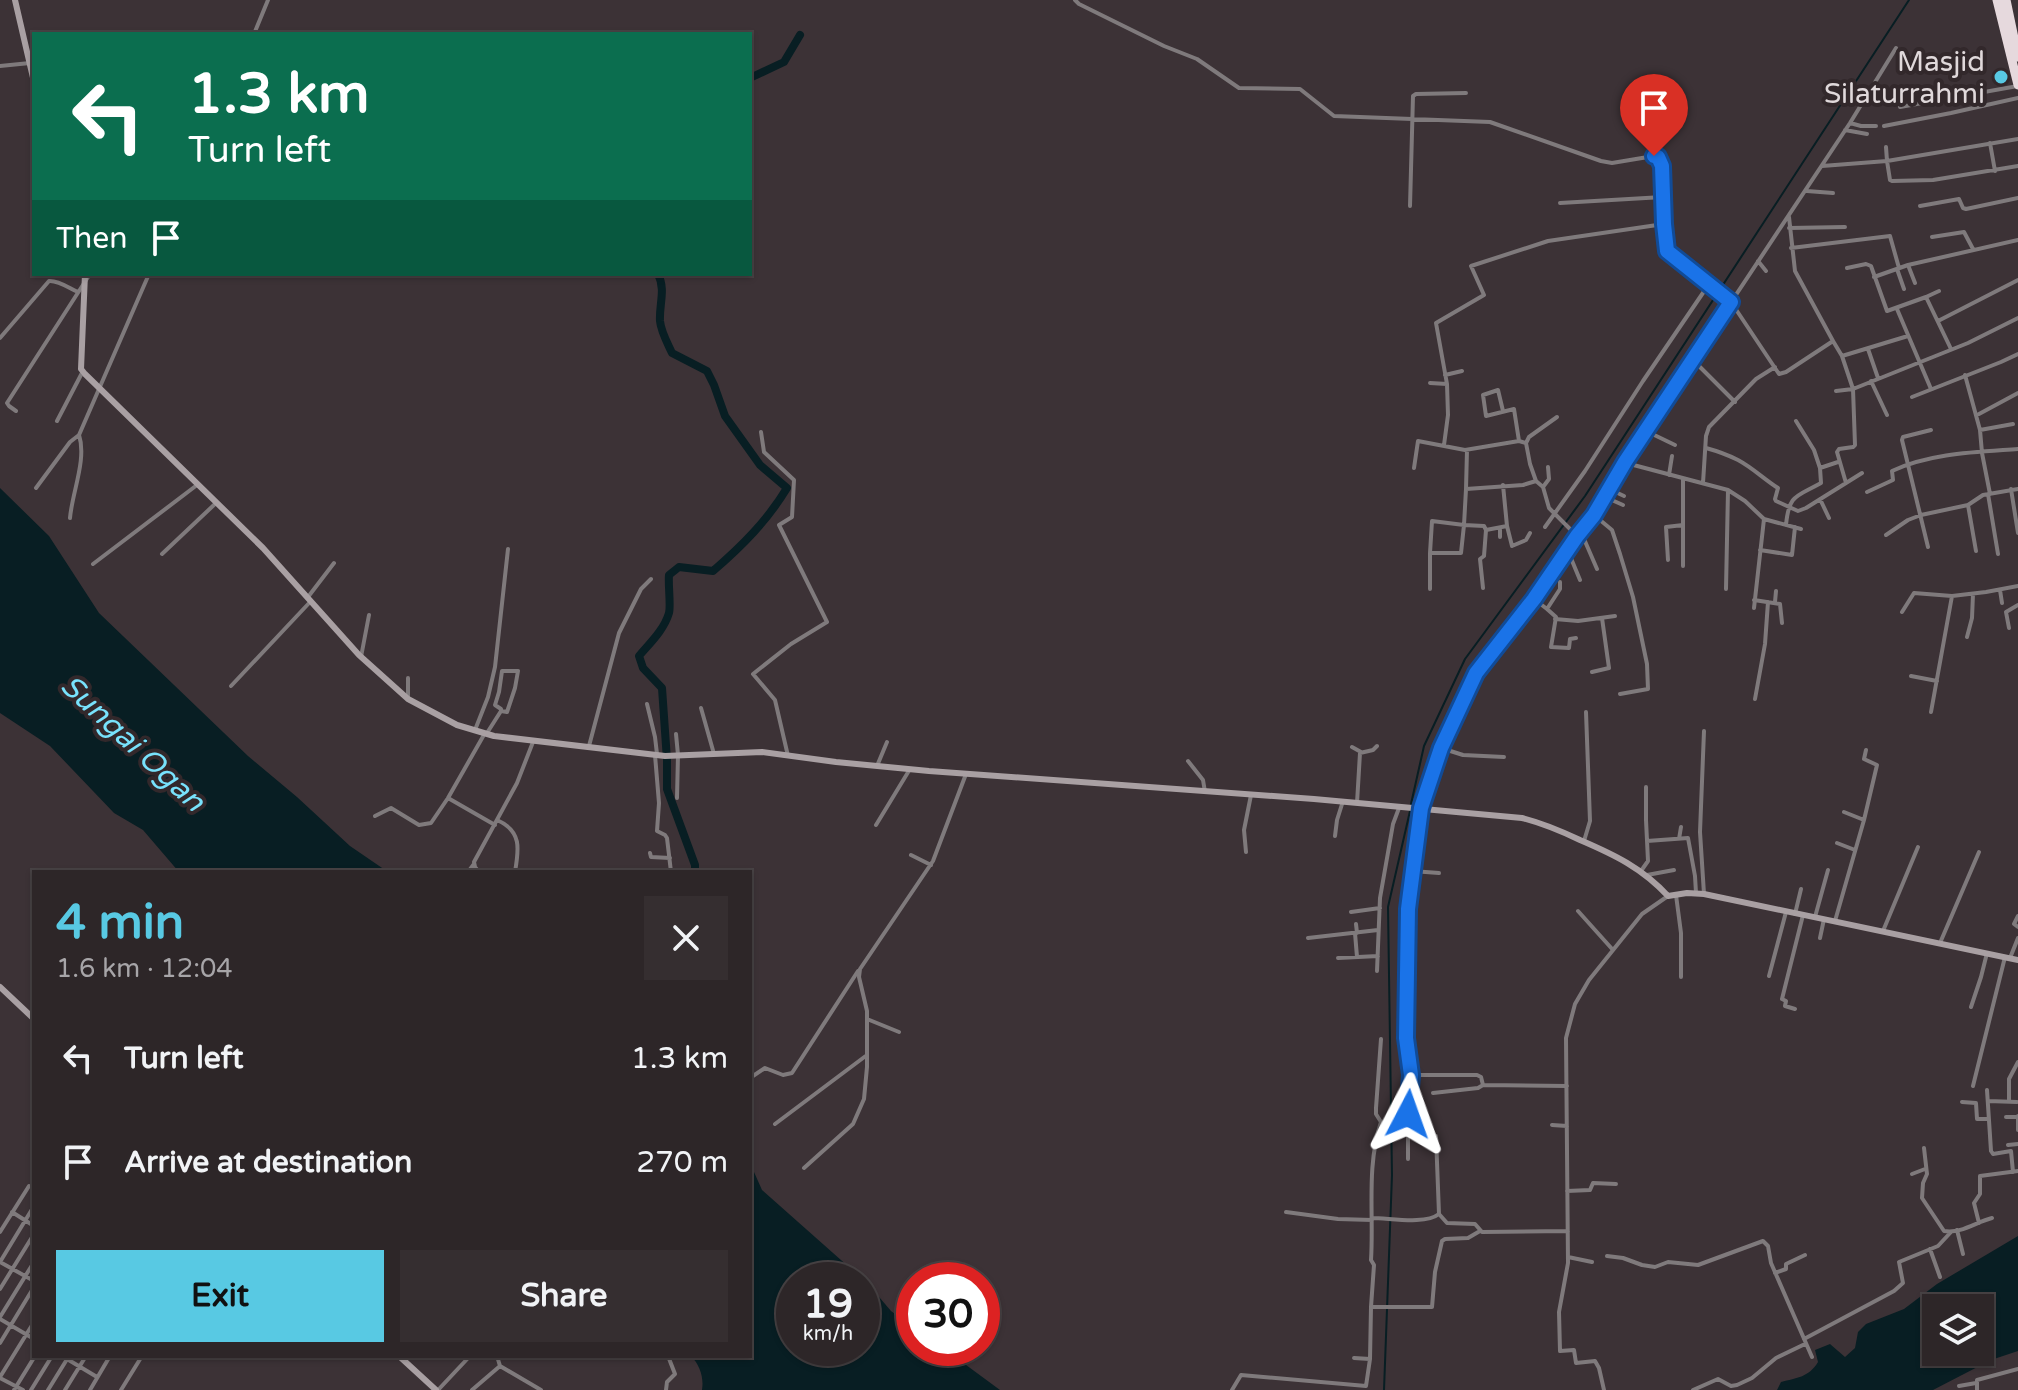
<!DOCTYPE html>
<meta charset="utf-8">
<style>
body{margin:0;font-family:"Varela Round",sans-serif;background:#352e30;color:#f1f3f6;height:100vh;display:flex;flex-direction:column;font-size:30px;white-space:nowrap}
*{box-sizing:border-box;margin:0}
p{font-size:26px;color:#a7a5a8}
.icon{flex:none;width:44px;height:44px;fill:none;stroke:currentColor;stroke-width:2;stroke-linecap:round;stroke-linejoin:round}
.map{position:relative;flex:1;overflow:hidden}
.panel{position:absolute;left:32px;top:870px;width:720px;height:488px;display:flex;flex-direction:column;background:#2d2628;border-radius:0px;box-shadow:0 2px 6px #0004,0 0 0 2px #484345}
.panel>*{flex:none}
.hud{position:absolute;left:32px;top:32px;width:720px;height:244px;border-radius:0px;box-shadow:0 2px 6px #0004,0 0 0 2px #484345;background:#0b6e4f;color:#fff;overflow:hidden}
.fabs{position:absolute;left:1922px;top:1294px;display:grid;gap:16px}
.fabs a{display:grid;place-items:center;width:72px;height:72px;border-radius:0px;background:#2d2628;box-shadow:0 2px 6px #0004,0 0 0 2px #484345;font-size:40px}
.speed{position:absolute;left:776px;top:1262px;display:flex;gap:16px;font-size:40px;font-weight:700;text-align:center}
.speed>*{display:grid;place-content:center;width:104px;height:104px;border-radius:50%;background:#2d2628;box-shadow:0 2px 6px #0004,0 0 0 2px #484345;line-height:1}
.speed small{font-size:20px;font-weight:400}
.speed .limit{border:12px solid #d22;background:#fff;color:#111}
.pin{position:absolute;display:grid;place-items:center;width:68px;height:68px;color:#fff;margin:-82px -34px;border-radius:50% 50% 50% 0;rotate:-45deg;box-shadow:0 0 8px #0007}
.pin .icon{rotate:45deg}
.me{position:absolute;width:88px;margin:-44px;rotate:4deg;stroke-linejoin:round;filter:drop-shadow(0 0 6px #0008)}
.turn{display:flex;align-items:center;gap:28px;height:168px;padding:0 24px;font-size:36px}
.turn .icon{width:104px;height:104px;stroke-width:2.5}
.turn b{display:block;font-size:56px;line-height:68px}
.then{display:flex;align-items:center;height:76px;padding:0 24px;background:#0003;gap:16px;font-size:30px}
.round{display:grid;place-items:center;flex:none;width:84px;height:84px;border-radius:0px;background:#352e30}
.head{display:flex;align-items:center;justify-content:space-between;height:136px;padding:0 24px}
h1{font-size:48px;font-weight:700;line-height:60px;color:#58c9e3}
.primary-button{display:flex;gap:16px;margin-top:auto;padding:16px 24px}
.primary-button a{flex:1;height:92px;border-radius:0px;background:#58c9e3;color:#111;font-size:32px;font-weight:700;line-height:92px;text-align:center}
.primary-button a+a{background:#352e30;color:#f1f3f6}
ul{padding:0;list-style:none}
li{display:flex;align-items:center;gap:24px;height:104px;padding:0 24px}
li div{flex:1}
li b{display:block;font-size:30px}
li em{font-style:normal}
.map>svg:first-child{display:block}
.water{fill:#081e23;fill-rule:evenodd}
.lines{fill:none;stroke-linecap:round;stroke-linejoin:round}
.stream{stroke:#081e23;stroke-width:2}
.river{stroke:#081e23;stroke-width:8}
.street{stroke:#7f7a7c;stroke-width:4}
.secondary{stroke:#a9a0a3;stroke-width:6}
.highway{stroke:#e6d9dd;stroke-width:9}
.route-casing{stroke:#114b97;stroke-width:20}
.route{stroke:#1a73e8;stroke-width:14}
.poi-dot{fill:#58c9e3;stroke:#32282b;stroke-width:3}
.labels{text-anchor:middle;stroke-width:8;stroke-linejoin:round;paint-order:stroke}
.poi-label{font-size:28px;fill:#e0d9db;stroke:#32282b;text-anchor:end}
.water-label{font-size:30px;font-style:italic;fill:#78e2fc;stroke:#32282b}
</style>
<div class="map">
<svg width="2018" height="1390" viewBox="0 0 2018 1390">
<rect width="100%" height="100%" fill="#3c3236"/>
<path class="water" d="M0 488 49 536 99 613 248 756 297 797 350 846 388 872H179L143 830 114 813 50 746 0 713Z
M750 1163 762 1190 868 1284 891 1311 914 1328V1348H943L1000 1390H702C704 1378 700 1365 691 1356H750ZM862 1280V1348H794V1280Z
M2018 1236V1351L1991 1360 1933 1390H1777L1781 1382C1797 1378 1809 1377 1818 1362L1815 1350 1830 1344 1845 1357 1855 1348 1858 1332 1866 1324 1904 1309 1937 1284ZM1980 1308V1352H1936V1308Z"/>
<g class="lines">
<path class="stream" d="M1411 804 1424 746 1465 659 1585 496 1909 0
M1384 1390 1392 1175 1388 907 1410 811"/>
<path class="river" d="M750 78 784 62 800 35
M658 274C666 290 659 304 660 321 661 332 668 344 672 353L707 371 714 385 725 416 760 465 787 488C767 521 742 546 713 571L679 567 669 575C668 585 671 606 669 613 664 630 650 643 639 656L643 668 662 688 667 760V789L695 865V872"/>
<path class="street" d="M1075 0 1079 4 1164 46 1197 59 1239 88 1300 89 1334 116 1490 122 1601 161 1612 163 1654 156 1658 157 1662 166 1664 224 1667 251 1731 302 1779 374 1786 372 1833 341 1842 356 1853 389 1968 343 2018 318
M254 34 268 0
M0 66 30 63
M1900 107 2018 86
M1850 123 1861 126H1876
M1884 126 1951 113 2018 98
M1845 130 1867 134
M2018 139 1887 161 1890 180 1892 181 1933 180 2018 166
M1990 143 1995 171
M1822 166 1887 161 1886 147
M1807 191 1833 193
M1560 203 1663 197
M1410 206 1413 96 1416 94 1466 93
M1920 206 1959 199 1963 208 1966 209 2018 198
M1789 217 1795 271 1833 341
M1789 228 1845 227
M1932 237 1964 232 1973 249
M1791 248 1890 236 1899 268
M1758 261 1766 271
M1908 265 1915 283
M1847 268 1866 264 1871 266 1887 311 1926 297 1951 349
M1897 269 1904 289
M1874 277 1908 265 2018 240
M1926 297 1939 291
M1897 309 1931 389
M1938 321 2018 280
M0 338 49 281C58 280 69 288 78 292
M1868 349 1878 378
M1842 356 1908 336
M1693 360 1735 402
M1445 375 1462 371
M1965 375 1980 430 2013 424
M1871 381 1887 415
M1430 383 1447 384
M1836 391 1853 389 1855 445 1853 447 1839 449 1837 452 1846 483
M1912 397 2001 362 2018 354
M16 411 9 406 7 403 90 274
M1503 411 1498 390 1483 395 1486 416 1514 409 1519 441 1526 443 1530 464 1536 481 1543 487 1549 508 1577 536
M1979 414 2018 393
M57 421 83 371
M1796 421 1814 450 1820 468 1838 462
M1980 430 1982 453 1990 494
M1646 431 1675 445
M761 432 764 452 794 480 792 517 779 525 827 622 791 644 753 674 775 700 788 756
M1526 443 1529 437 1557 417
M1444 445 1448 415 1447 384 1436 323 1484 295 1471 266 1548 241 1664 224
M1706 448C1717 451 1728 455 1738 460 1753 468 1765 480 1778 488L1775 499 1776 501 1798 511 1806 508 1862 473
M1626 463 1728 490 1745 501 1764 519 1754 608
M1414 468 1418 441 1465 450 1519 441
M1669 475 1672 456
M1703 483 1706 436 1709 427 1756 379 1775 367
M1503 485 1507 526 1512 546 1526 540 1530 533
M1543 487 1549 479 1548 467
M36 488 70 442 79 435 149 274
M1466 489 1467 450
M1609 489 1624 496
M2011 489 2018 533
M1867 492 1893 480 1892 471C1930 453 1977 452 2018 449
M1988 494 1998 554
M1605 497 1623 505
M1820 499 1829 518
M1968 505 1976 551
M1594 515 1612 530 1620 554 1633 597 1647 664 1648 689 1620 694
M70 518C72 493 87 459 79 435
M1764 519 1801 529
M1786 525C1789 494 1796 497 1821 483L1820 468
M1507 526 1486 530 1484 526 1464 525 1461 553H1430L1432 521 1464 525 1466 489 1523 485 1536 481
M1545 527 1585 471 1643 381 1709 284
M1500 528V537
M1581 532 1597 569
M1886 535 1908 520 1921 515 1968 505 1983 495 2018 489
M1928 547 1902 440 1903 437 1931 430
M1760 550 1792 555 1795 527
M1568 551 1580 580
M1430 553V589
M162 554 216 503
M1668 560 1666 527 1683 525
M93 564 197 485
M1683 566V479
M1483 588 1480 559 1484 556 1486 530
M1726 589 1728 490
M2000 590 2002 603
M308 597 334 563
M1534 599 1547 609 1560 589V582
M1754 600 1780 604 1782 623
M1775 602 1776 591
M1547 609 1556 617 1551 647 1569 648 1570 639 1576 638
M1902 612 1914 593 1952 596
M1555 619 1578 621 1615 616
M2009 628 2006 612 2018 605
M1967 637 1972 618 1973 594
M361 657 369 615
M1592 672 1609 668 1602 618
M1911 676 1937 681
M231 686 311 601
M408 697V678
M1755 699 1765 644 1768 602
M647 704 655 737 657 754
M701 708 714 754
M1931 712 1952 596 1986 592 2018 586
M475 730 488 697 495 667 508 549
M1704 731 1700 832 1704 894
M487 733 501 711 507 712 515 688 518 671H502L499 692 495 705 501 709V711
M676 734 678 755 677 798
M589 746 619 633 641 589 651 579
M1352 747 1361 752
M1441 748 1463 755 1504 757
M655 755 659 803 657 831 665 835 667 838 671 872
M1188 761 1203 780 1205 792
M877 766 887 742
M448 798 495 825
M1357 803 1360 753 1373 750 1377 746
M375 816 391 808 419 825 431 823 448 798 485 733
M497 820C522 831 519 849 515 872
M1864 820 1877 765 1864 759 1866 750
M876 825 910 769
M1335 836 1337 820 1343 801
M1679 839 1681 827
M1584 841 1590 821 1586 712
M1647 841 1688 838 1695 876 1696 893
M1837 843 1855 850
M1246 852 1244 830 1251 795
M650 853 651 857 670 858
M911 855 931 865
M1412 871 1439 873
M1641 871 1648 861 1646 820V787
M468 872 474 864
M479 872 475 867 474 862 517 783 533 742
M1647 875 1674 870
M1676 895 1681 933V977
M1578 911 1613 950
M1351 912 1380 908
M1795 914 1801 889
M2018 916 2014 924 2018 927
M1815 917 1828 870
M1835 921 1864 820 1844 812
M1356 924 1357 933
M1883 931 1918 847
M1355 933 1357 957
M1308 938 1378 930
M1820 938 1824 919
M1940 943 1979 852
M1338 958 1378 956
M2010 958 2018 938
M1377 971 1380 898 1393 824 1399 808
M1769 976 1786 912
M1971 1007 1981 977 1987 953
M1795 1009 1785 1006 1786 1001 1782 999 1803 915
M867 1019 899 1032
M1411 1075 1406 1038 1408 909 1421 808 1432 772 1441 748 1476 673 1534 599 1577 536 1594 515 1625 462 1850 123 1896 48
M750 1078 765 1068 783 1075 792 1073 858 971
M1973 1086 2005 957
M1987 1090 1991 1151 1993 1154 2011 1151 2013 1172
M1433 1093 1478 1088 1483 1085
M1988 1101 2017 1102
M2009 1101V1079L2018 1062
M1962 1102 1976 1103 1977 1119H1988
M2018 1116V1130
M2006 1117H2017
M775 1124 867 1055
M1552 1125 1567 1126
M1436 1136 1439 1214 1447 1223 1475 1224 1482 1232 1568 1231
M2008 1145 2018 1144
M1924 1148 1927 1174 1923 1183 1922 1198 1944 1231C1961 1234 1976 1222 1992 1218
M1408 1159V1114L1411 1075H1477L1481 1077 1483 1085 1567 1086
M804 1168 853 1124 864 1099 867 1067V1011L859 977 860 969 933 861 966 774
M1912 1174 1925 1169
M1567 1191 1590 1190 1593 1183 1616 1184
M12 1212 34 1226
M1286 1212 1338 1219 1372 1220
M1372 1218C1390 1218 1425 1225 1439 1214
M1979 1223 1974 1203 1980 1194V1176L2018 1171
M1957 1230 1963 1254
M0 1232 29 1186
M1930 1249 1940 1277
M1607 1256 1623 1258 1642 1265 1655 1267 1668 1262 1698 1265 1763 1241 1768 1246 1771 1263 1812 1357
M1568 1257 1592 1262
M0 1262 34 1206
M0 1262 34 1281
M1775 1273 1786 1269V1264L1805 1255
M0 1289 34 1234
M1371 1307 1374 1265 1371 1260C1374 1214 1366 1167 1381 1122L1376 1114V1108L1381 1039
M0 1317 34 1262
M0 1319 34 1339
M1804 1339 1894 1291 1903 1283 1899 1262 1938 1246 1951 1232
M0 1343 34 1287
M62 1356 97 1377
M497 1356 500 1366 541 1390
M1354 1358 1370 1359
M0 1377 34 1322
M0 1378 23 1390
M1959 1386 1976 1383
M14 1390 35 1356
M31 1390 52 1356
M48 1390 69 1356
M65 1390 86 1356
M90 1390 110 1356
M121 1390 142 1356
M438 1390 470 1356
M472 1390 500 1366
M666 1390 667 1382 675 1374 668 1356
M1232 1390 1241 1375 1366 1386 1370 1359 1371 1307H1432L1435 1272 1442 1241 1445 1239 1468 1238 1480 1231
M1604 1390 1599 1368 1595 1361 1576 1363 1574 1350 1560 1351 1559 1312 1568 1263 1566 1038 1575 1004 1589 980 1642 914 1668 896
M1693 1390 1718 1379 1731 1386 1737 1385 1752 1378 1776 1358 1805 1344
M1977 1390V1380L2018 1369"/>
<path class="secondary" d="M15 0 34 82
M85 274 81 369 85 374 263 548 359 655 408 699 457 725 494 736 665 756 762 752 836 762 929 771 1314 799 1522 818C1542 823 1561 831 1580 840 1615 855 1642 868 1668 896L1687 893 1704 894 2018 960
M0 987 34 1019
M399 1356 436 1390"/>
<path class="highway" d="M1997 0 2018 85
M2006 0 2018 57"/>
</g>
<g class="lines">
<g class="route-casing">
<path id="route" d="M1408 1114 1411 1075 1406 1038 1408 909 1421 808 1441 748 1476 673 1534 599 1577 536 1594 515 1625 462 1731 302 1667 251 1664 224 1662 166 1658 157 1654 156"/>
</g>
<use href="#route" class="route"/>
</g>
<circle class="poi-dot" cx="2001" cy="77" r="8"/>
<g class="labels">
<g class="poi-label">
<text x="1985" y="71">Masjid<tspan x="1985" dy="32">Silaturrahmi</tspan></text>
</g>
<g class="water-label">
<text transform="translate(133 743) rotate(43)" y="10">Sungai Ogan</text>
</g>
</g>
</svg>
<div class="fabs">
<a><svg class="icon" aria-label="layers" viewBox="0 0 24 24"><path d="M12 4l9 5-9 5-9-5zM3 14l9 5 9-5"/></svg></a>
</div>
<div class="speed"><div>19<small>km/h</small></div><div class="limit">30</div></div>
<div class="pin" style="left:1654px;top:156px;background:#d93025"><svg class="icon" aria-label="arrive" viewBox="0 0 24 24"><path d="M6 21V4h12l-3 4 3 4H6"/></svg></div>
<svg class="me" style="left:1408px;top:1114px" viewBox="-20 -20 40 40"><path d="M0-17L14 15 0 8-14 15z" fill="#1a73e8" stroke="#fff" stroke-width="4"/></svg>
<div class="hud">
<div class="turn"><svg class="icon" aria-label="left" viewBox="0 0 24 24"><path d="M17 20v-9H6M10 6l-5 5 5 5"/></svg><div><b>1.3 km</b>Turn left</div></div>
<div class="then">Then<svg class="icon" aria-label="arrive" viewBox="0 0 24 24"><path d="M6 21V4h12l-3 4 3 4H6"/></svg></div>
</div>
<section class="panel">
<div class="head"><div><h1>4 min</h1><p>1.6 km · 12:04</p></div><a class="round"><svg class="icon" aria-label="close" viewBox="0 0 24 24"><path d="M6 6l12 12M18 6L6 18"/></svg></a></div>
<ul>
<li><svg class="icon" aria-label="left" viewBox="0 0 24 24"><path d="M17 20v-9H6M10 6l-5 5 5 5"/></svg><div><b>Turn left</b></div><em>1.3 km</em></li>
<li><svg class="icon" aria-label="arrive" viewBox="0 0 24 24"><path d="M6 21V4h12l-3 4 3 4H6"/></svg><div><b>Arrive at destination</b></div><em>270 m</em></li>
</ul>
<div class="primary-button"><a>Exit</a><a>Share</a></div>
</section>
</div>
